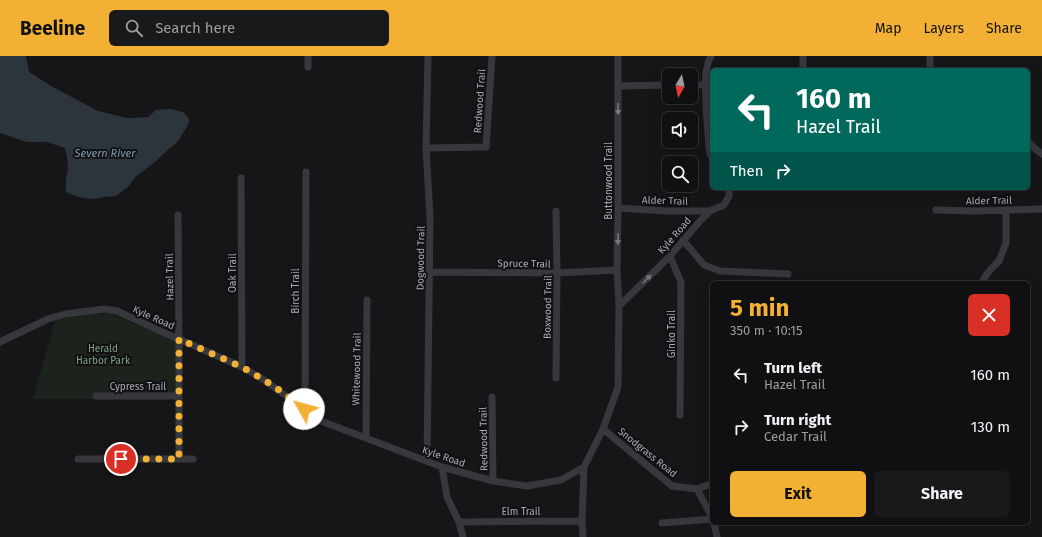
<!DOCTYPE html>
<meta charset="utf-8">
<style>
body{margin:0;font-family:"Fira Sans",sans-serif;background:#19191b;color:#f1f3f6;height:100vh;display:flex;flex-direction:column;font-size:15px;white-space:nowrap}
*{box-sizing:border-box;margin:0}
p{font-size:13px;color:#9c9d9f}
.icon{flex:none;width:22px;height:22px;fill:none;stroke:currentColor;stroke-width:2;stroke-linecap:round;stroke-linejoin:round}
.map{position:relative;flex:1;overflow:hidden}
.side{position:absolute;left:710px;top:225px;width:320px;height:244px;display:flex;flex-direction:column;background:#101012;border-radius:6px;box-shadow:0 4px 16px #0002,0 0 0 1px #303032}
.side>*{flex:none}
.guide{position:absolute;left:710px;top:12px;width:320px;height:122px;border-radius:6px;box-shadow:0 4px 16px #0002,0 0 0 1px #303032;background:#00695c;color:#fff;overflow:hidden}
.needle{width:26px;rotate:189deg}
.buttons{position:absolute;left:662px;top:12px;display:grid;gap:8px}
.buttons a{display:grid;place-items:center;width:36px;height:36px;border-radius:6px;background:#101012;box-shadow:0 4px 16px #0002,0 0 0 1px #303032;font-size:20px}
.pin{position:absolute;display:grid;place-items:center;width:34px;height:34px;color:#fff;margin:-17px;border:2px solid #fff;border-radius:50%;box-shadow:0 1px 4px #0007}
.me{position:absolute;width:44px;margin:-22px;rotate:308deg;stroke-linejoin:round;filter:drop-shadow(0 0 3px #0008)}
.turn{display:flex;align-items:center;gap:14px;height:84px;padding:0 20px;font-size:18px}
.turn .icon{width:52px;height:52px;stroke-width:2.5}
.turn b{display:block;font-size:28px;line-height:34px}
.then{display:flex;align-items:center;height:38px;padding:0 20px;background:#0003;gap:8px;font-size:15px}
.round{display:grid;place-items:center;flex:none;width:42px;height:42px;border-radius:6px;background:#19191b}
.summary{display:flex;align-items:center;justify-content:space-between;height:68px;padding:0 20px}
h1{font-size:24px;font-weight:700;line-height:30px;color:#f2b134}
.cta{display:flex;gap:8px;margin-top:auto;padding:8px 20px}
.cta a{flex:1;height:46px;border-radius:6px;background:#f2b134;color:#111;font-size:16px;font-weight:700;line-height:46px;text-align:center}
.cta a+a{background:#19191b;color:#f1f3f6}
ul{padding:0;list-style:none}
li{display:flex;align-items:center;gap:12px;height:52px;padding:0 20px}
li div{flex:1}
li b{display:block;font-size:15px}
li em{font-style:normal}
header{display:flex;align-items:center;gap:24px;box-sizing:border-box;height:56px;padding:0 20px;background:#f2b134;color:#111}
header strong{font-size:19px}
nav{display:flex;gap:22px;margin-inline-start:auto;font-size:14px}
.search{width:280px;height:36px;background:#19191b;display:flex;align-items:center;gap:10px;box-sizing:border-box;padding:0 14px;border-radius:6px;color:#9c9d9f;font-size:15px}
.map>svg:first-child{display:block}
.green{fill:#1c231d}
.water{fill:#2c353c}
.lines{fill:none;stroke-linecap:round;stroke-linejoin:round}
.street{stroke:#37383d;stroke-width:7}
.oneway{fill:#757881}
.route{stroke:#f2b134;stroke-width:7;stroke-dasharray:0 12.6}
.labels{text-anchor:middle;stroke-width:4;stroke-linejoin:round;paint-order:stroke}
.street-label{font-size:10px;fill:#a8adb8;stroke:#111113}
.park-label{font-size:10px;fill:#7fa381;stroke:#111113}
.water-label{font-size:11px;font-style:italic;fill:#7f9bb3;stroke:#111113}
</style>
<header>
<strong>Beeline</strong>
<div class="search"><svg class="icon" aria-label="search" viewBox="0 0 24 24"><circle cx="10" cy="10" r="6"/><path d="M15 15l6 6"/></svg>Search here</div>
<nav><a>Map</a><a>Layers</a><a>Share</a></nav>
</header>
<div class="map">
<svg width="1042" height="481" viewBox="0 0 1042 481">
<rect width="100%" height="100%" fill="#161618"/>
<path class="green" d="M109 257 176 286 177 338H95V343H33L55 265 61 262Z"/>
<path class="water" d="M0 0H26L29 16 51 30 98 55 127 62H134L148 61 156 54 170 53 183 56 189 62 188 69 178 85 171 91 155 106 135 121 128 131 116 140 104 141 92 143 78 141 66 136V123L68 113 67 101 65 92 47 86H27L0 77Z"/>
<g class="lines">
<path class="street" d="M308 0V11
M711 0C703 15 706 32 706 49 707 66 708 82 710 98L712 101
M803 14V0
M930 14V0
M691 29H705
M618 30 669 29
M1028 85 1033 91 1042 98
M426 92 486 91 492 0
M241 122 242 311
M618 152 666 155H710
M936 154 975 155 1042 153
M178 159 179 294V403
M683 184 704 209 720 215 788 218
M670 200 681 226 680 359
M430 216 557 217 617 214
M982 227 984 222 991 213 999 205 1006 187V154
M619 250 670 200 700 165 710 155 724 149 729 140V132
M0 286 48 263 65 258 105 253 117 255 169 279 179 283 242 311 264 324 321 365 442 411 493 425 527 430 561 424 584 411 603 373 618 331 619 250 617 214 618 152V0
M556 322 557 217 556 155
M96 340H179
M492 341 493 425
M305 353 306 116
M603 373 672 430 697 433 708 429H712
M366 382 367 244
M78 403H193
M427 405 430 161 426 92 428 0
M442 411 447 441 459 466 463 481
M697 433 712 461
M459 466 582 465
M662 467 712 463
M714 467 717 481
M583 481 582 465 584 411"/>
</g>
<defs><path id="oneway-solid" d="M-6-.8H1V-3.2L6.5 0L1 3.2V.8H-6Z"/></defs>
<g class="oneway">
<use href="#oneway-solid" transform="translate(618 53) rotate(89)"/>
<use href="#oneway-solid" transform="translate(618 183) rotate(91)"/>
<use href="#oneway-solid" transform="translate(647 223) rotate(-45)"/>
</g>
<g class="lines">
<path class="route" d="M121 403H179V283L242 311 274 330 304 353"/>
</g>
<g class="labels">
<g class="street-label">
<text transform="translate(479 45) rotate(-86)" y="4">Redwood Trail</text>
<text transform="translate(608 125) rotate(-90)" y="4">Buttonwood Trail</text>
<text transform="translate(665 144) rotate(2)" y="4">Alder Trail</text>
<text transform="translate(989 144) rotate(-1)" y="4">Alder Trail</text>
<text transform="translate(674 179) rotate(-49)" y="4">Kyle Road</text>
<text transform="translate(420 202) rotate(-89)" y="4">Dogwood Trail</text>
<text transform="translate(524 207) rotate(1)" y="4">Spruce Trail</text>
<text transform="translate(232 217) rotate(-90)" y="4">Oak Trail</text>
<text transform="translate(169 221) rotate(-91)" y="4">Hazel Trail</text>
<text transform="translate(295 235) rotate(-90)" y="4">Birch Trail</text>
<text transform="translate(547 251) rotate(-89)" y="4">Boxwood Trail</text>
<text transform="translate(154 261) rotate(24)" y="4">Kyle Road</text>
<text transform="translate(671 278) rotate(-90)" y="4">Ginko Trail</text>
<text transform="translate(356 313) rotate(-89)" y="4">Whitewood Trail</text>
<text x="138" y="334">Cypress Trail</text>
<text transform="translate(483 383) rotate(-91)" y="4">Redwood Trail</text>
<text transform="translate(648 396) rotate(39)" y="4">Snodgrass Road</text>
<text transform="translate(444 400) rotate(19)" y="4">Kyle Road</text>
<text x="521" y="459">Elm Trail</text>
</g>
<g class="park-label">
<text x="103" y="296">Herald<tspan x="103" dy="12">Harbor Park</tspan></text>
</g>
<g class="water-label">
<text x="105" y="101">Severn River</text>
</g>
</g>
</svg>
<div class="buttons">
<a><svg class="needle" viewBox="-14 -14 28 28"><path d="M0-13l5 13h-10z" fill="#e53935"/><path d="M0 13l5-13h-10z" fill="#9c9d9f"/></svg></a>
<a><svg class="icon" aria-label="sound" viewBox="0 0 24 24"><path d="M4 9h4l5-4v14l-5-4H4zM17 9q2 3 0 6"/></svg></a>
<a><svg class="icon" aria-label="search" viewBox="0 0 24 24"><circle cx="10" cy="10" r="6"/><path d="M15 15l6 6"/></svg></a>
</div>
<div class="pin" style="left:121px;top:403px;background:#d93025"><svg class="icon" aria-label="arrive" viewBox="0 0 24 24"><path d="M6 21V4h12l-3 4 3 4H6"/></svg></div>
<svg class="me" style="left:304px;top:353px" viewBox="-20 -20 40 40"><circle r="19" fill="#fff"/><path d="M0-13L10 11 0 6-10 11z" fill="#f2b134"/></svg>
<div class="guide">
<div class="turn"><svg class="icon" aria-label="left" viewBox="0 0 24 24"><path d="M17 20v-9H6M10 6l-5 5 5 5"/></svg><div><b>160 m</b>Hazel Trail</div></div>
<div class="then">Then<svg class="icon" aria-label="right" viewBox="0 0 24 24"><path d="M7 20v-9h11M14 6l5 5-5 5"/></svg></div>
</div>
<section class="side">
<div class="summary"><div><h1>5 min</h1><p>350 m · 10:15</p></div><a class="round" style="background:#d93025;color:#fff"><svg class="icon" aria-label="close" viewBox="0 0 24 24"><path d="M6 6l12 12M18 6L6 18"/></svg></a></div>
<ul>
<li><svg class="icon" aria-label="left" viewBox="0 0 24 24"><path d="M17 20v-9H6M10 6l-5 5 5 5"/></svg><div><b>Turn left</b><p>Hazel Trail</p></div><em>160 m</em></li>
<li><svg class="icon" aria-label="right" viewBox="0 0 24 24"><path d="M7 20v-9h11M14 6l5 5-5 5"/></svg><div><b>Turn right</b><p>Cedar Trail</p></div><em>130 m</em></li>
</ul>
<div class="cta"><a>Exit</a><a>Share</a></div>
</section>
</div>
